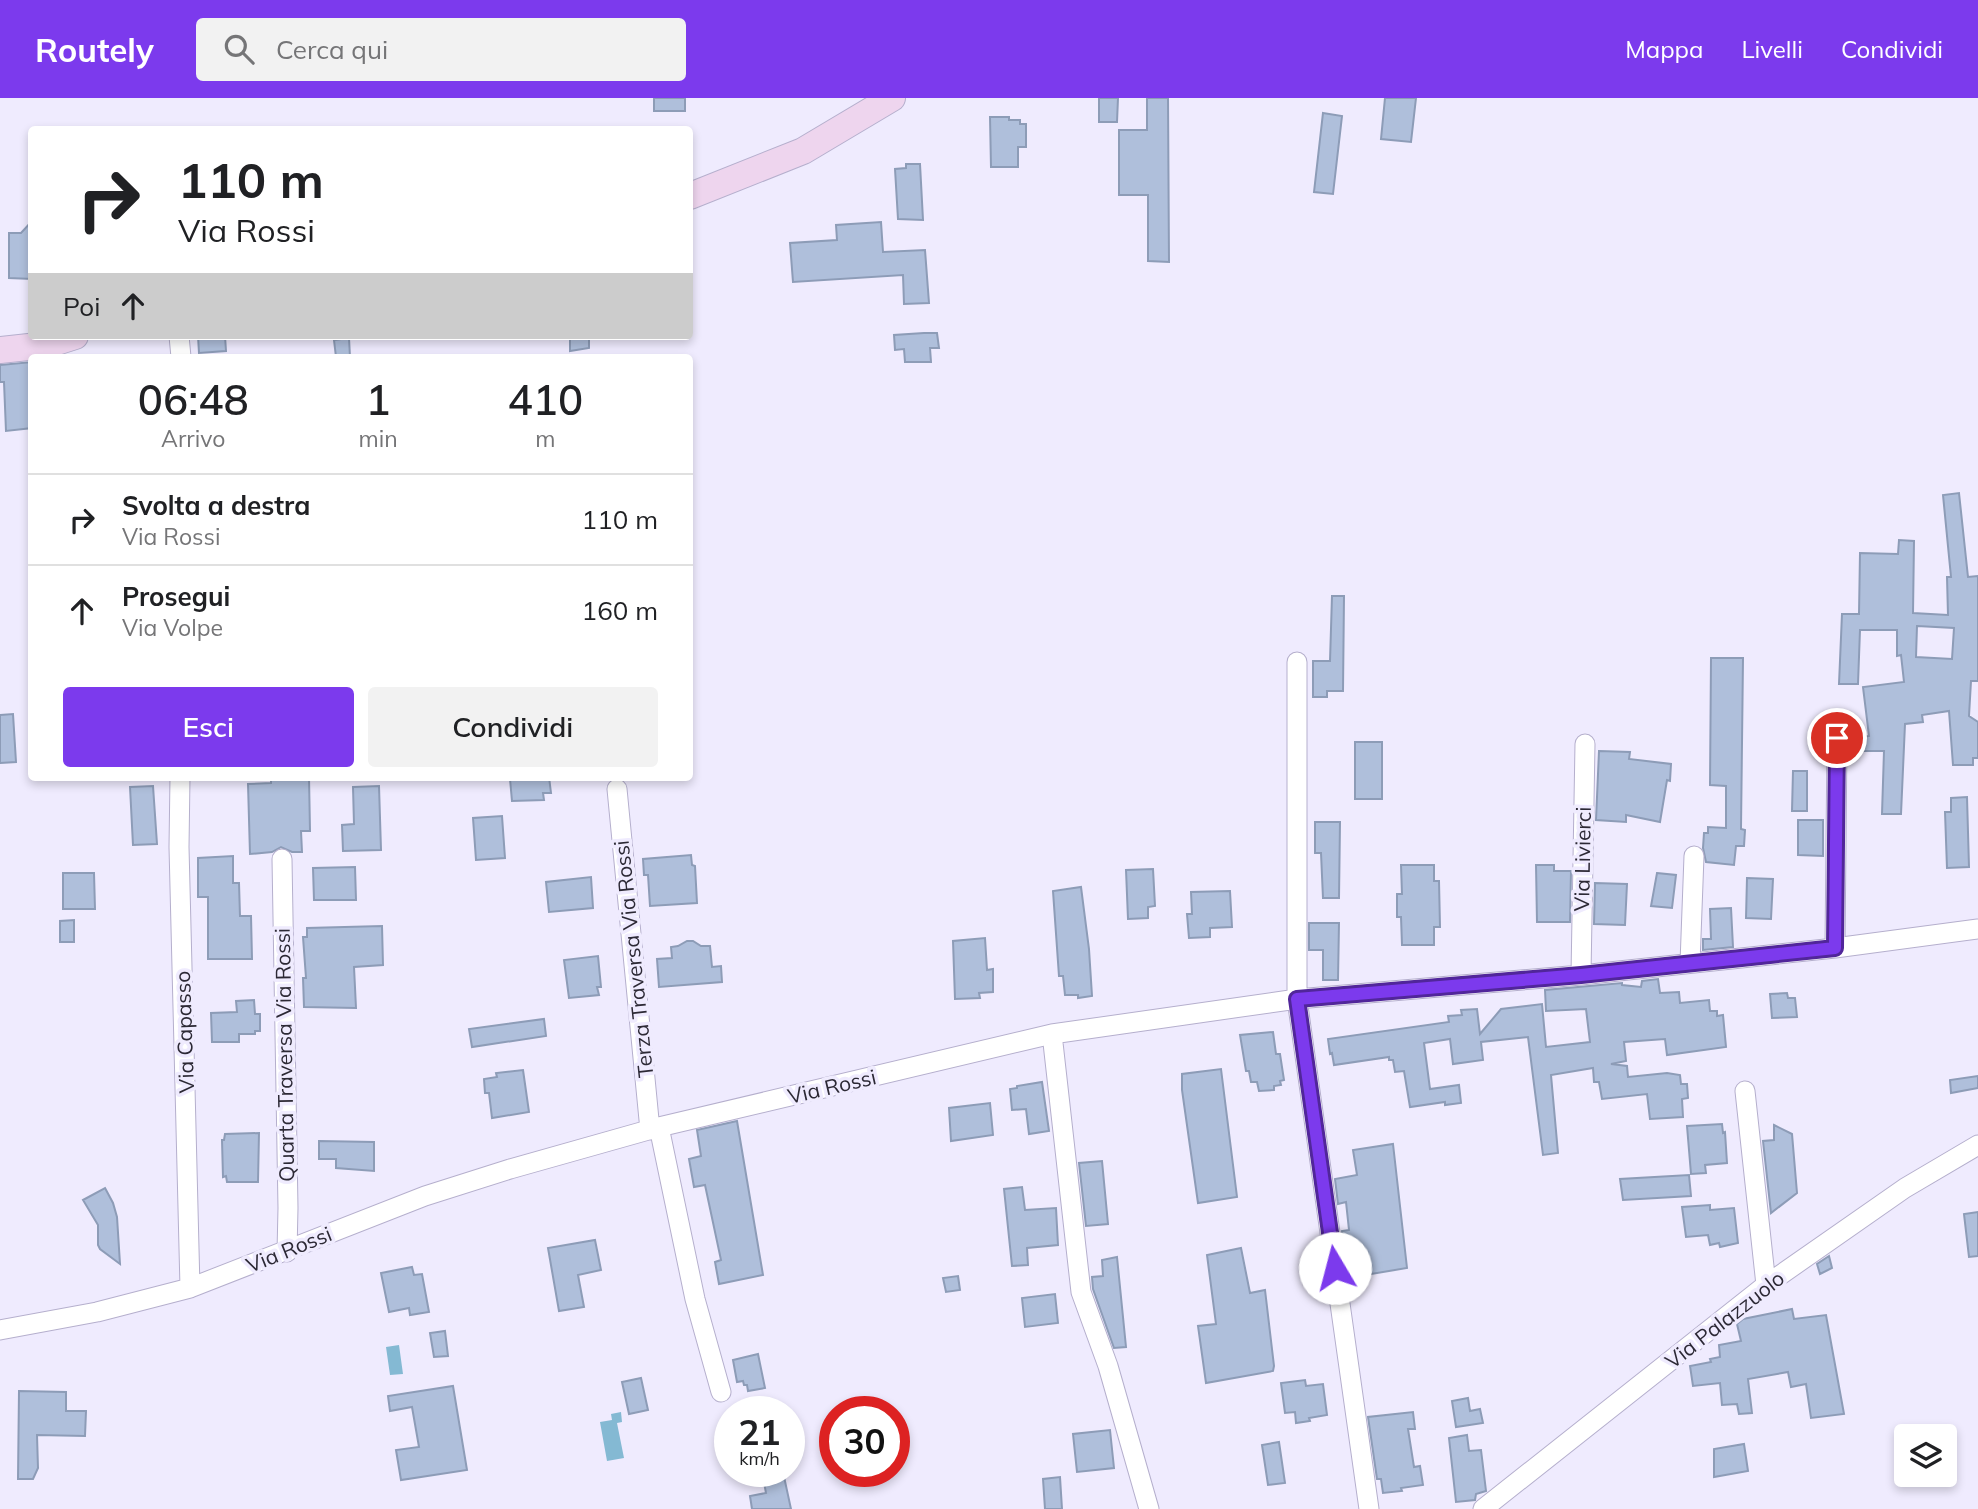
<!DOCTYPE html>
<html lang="it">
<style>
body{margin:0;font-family:Mulish,sans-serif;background:#f2f2f2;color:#202124;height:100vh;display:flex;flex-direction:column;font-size:26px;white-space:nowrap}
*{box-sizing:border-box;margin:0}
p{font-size:23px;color:#757577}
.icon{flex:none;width:38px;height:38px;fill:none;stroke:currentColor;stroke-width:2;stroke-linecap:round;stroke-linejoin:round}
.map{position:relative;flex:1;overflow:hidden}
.details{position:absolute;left:28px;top:256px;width:665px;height:427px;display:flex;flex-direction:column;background:#fff;border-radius:7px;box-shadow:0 4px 10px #0003}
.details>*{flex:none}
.hud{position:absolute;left:28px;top:28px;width:665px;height:214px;border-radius:7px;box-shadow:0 4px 10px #0003;background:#fff;color:#202124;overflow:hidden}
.fabs{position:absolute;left:1894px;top:1326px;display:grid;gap:14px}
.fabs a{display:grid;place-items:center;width:63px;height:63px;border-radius:7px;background:#fff;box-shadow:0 4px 10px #0003;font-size:35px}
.speed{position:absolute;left:714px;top:1298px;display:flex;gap:14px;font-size:35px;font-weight:700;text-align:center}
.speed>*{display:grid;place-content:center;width:91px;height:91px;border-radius:50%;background:#fff;box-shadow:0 4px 10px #0003;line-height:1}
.speed small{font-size:18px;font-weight:400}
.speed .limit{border:10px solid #d22;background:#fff;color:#111}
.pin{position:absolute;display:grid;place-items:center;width:60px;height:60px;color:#fff;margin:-30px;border:4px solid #fff;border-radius:50%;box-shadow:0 2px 7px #0007}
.me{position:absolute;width:77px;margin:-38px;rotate:352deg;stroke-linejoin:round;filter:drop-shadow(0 0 5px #0008)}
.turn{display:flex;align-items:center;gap:24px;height:147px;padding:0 35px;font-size:32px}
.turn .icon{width:91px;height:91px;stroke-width:2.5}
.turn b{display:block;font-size:49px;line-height:60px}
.then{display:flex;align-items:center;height:66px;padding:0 35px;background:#0003;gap:14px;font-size:26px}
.eta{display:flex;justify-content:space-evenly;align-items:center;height:119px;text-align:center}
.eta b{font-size:42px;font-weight:600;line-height:49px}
.primary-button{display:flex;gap:14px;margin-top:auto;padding:14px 35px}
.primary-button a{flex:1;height:80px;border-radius:7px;background:#7c3aed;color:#fff;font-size:28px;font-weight:600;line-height:80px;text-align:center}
.primary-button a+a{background:#f2f2f2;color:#202124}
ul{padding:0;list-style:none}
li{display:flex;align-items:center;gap:21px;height:91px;padding:0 35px;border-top:2px solid #e0e0e0}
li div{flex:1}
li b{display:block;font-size:26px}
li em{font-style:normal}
header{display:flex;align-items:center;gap:42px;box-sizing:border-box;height:98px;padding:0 35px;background:#7c3aed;color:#fff}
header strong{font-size:33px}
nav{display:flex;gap:38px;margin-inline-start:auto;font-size:24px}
.search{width:490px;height:63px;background:#f2f2f2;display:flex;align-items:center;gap:18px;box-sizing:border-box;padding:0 24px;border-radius:7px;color:#757577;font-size:26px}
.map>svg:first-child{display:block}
.water{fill:#84b9d3}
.building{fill:#afbfdb;stroke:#8d9cb7;stroke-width:2;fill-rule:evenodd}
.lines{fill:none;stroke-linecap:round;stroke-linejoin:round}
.street-casing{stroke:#b5afcd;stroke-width:21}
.secondary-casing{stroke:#b5afcd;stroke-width:28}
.street{stroke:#fff;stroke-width:19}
.secondary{stroke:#eed5ee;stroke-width:26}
.route-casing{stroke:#51269a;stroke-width:18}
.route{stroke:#7c3aed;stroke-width:12}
.labels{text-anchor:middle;stroke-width:7;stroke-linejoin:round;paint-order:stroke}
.street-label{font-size:21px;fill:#2c2935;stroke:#efebfe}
</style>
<header>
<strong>Routely</strong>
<div class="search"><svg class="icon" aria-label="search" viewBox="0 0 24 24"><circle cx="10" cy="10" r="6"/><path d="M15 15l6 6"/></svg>Cerca qui</div>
<nav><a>Mappa</a><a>Livelli</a><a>Condividi</a></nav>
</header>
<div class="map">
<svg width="1978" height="1411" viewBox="0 0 1978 1411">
<rect width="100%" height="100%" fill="#efebfe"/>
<path class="water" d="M399 1247 403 1276 390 1277 386 1249Z
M621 1314 622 1324 617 1325 624 1360 607 1363 600 1324 612 1322 611 1316Z"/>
<path class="building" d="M654 0H685V13H654Z
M1099 0H1118L1117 24H1099Z
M1147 0H1168L1169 164 1148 163V97H1119V32H1147Z
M1385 0H1416L1411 44 1381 41Z
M1323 15 1342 18 1333 96 1314 94Z
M990 19H1009V22H1020V26H1026V49H1018V69H991Z
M906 66H920L923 122 898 121 895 71 906 70Z
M32 123V181L9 180V135H21Z
M881 124 883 154 925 152 929 205 904 206 903 177 793 184 790 145 837 142 836 127Z
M924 235H937L939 250H930L931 264H905L904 251 895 252 894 237Z
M198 238H225L226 253 199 255Z
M570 238H589V250L570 253Z
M349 240 350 259H336L334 242Z
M32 264V330L6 333 4 284H0V267Z
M1959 395 1968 479 1978 478V583H1971L1969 618 1978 624V660H1973V667H1953L1949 613 1922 617 1923 624 1905 626 1901 716H1882L1884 653H1852V644L1856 640 1869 638 1863 589 1904 584 1901 557 1897 558V532H1860L1858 586H1839L1842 516H1859L1860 455 1898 456 1899 442 1914 443 1913 515 1948 517 1947 479H1951L1943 397ZM1917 528 1954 530 1952 561 1916 559Z
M1332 498H1344L1343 593H1327V599H1313V563H1330Z
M1711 560H1743L1741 731 1745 732 1744 748H1736L1734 767 1706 764 1703 750 1704 735H1708V729L1726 730V688L1710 687Z
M13 616 16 664 0 665V617Z
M1355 644H1382V701H1355Z
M1599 653 1630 654 1629 661 1671 666 1670 683 1667 682 1660 724 1626 717V724L1596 722Z
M1793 673H1807V713H1792Z
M271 679H309L310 733H301L302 754H292L281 749 272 754 250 756 248 686 271 685Z
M549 679 551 695H543L544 702 512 703 510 681Z
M153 688 157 746 133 747 130 689Z
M379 688 381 752 343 753 342 727 354 726 353 689Z
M1967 699 1969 769 1947 770 1945 714H1951V700Z
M502 718 505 760 476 762 473 720Z
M1798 722H1823V758L1798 757Z
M1315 724H1340L1339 800H1323L1321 755H1315Z
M691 757 692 767 695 768 697 805 650 808 648 777H644L643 761Z
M233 758V785H239L240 818H251L252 861H208V799H198V760Z
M1401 767H1434V783H1439L1440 829H1434V847H1402L1401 819H1397V796H1402Z
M1536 767H1554V773H1571L1570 824H1537Z
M355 769 356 802H314L313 770Z
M1153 771 1155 808 1148 809V820L1128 821 1126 772Z
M63 775H94L95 811H63Z
M1657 775 1676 777 1672 810 1651 808Z
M591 779 593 810 549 814 546 784Z
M1747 780 1773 781 1771 821 1746 820Z
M1595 785 1627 786 1625 827 1594 826Z
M1081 789 1089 851 1092 898 1078 900V897H1065L1063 878H1059L1053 793Z
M1230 793 1232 829 1210 830V839L1189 840 1187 816H1192L1191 794Z
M1731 810 1733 849 1703 852V841H1711L1710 811Z
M74 822V844H60V823Z
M1309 825H1339L1338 882H1323V852H1309Z
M382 828 383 867 354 869 356 910 304 909 303 880H306L303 839H307V830Z
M985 840 987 872 993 871V894L979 895 980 900 955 901 953 843Z
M687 843H693L701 848H710L712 869 721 868 722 884 659 889 657 861 672 860 671 849 678 848Z
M598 858 601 889H597L599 897 569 900 564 862Z
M1658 881 1660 895 1679 894 1680 905 1709 902 1710 913H1717V918L1723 917 1726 949 1667 957 1665 941 1624 944 1626 963 1611 966 1627 968 1628 979 1667 975 1680 977 1681 986H1687L1688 1000 1682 1001 1683 1019 1650 1021 1647 996 1602 1001 1599 984H1594L1593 970 1551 977 1558 1055 1543 1057 1528 939 1481 944 1483 962 1453 966 1450 941 1424 945 1430 991 1459 987 1461 1005 1445 1007V1004L1410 1009 1404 973 1395 974 1393 962H1389V959L1334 967 1332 955 1330 956 1328 941 1449 924 1448 918 1462 917 1461 912 1477 911 1480 936 1501 911 1542 906 1546 949 1590 944 1586 911 1546 913 1545 892 1622 885V887L1641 889 1642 883Z
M1787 895 1788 900H1795L1797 919 1772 920 1770 896Z
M254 902 255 916H260V933H255V936H239V944H212L211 915 237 914 236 903Z
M544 921 546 938 472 949 469 931Z
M1273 934 1276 956H1280L1284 982 1280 983 1281 987 1274 988V992L1259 993 1257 984H1251L1249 973H1246L1240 937Z
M1221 971 1237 1099 1198 1105 1182 992V976Z
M523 972 529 1014 492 1020 489 995H485L484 981 497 979 496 975Z
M1978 978V990L1951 995 1950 982Z
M1042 984 1049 1033 1029 1036 1026 1011 1012 1012 1010 991 1017 990V988Z
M990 1005 993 1037 951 1043 949 1010Z
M737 1023 763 1177 719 1186 715 1164 721 1162 705 1087 694 1089 689 1061 701 1058 697 1032Z
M1722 1026 1723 1035 1725 1034 1727 1065 1705 1067 1706 1075 1691 1076 1687 1028Z
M1774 1027 1792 1036 1797 1095 1771 1115 1763 1043 1774 1042Z
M259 1035 258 1084H227L226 1078 223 1079 222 1042H224L225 1036Z
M319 1043 374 1044V1073L336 1070V1061H319Z
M1393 1046 1407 1170 1365 1177 1366 1184 1350 1186 1342 1133 1349 1132 1346 1104 1338 1106 1335 1081 1357 1077 1353 1052Z
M1102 1063 1108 1126 1086 1128 1079 1065Z
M1689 1077 1691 1098 1623 1102 1620 1081Z
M1022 1089 1025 1112 1056 1110 1058 1147 1027 1150 1028 1167 1012 1168 1004 1091Z
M105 1090 113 1105 117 1119 120 1166 100 1151 98 1147V1127L83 1102Z
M1710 1107V1112L1734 1110 1738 1145 1720 1149 1719 1145 1710 1147 1708 1137 1686 1139 1682 1109Z
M1978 1114V1158L1969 1159 1964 1116Z
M595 1142 601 1172 578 1177 584 1209 559 1213 548 1150Z
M1241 1150 1250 1195 1265 1192 1274 1268 1273 1273 1206 1285 1198 1228 1216 1226 1207 1157Z
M1829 1158 1832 1170 1820 1176 1817 1166Z
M1117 1159 1126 1249 1114 1250 1093 1191 1092 1179 1103 1178 1102 1162Z
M412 1169 414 1177 422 1176 429 1214 410 1217 409 1210 389 1214 381 1175Z
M958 1178 960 1192 946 1194 943 1180Z
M1055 1196 1058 1225 1025 1229 1022 1200Z
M1792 1211 1794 1221 1826 1217 1844 1316 1811 1320 1806 1286 1791 1289 1788 1274 1748 1281 1752 1315 1739 1316 1737 1306 1722 1307 1720 1285 1693 1288 1690 1268 1711 1264 1710 1261 1720 1259 1719 1247 1741 1243 1737 1226 1743 1221Z
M445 1233 448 1258 434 1259 430 1235Z
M758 1256 765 1290 748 1293 747 1287H744L743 1283 737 1284 733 1262Z
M641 1280 648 1312 629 1316 622 1284Z
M1305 1282 1306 1288 1323 1286 1327 1317 1309 1320 1310 1323 1296 1325 1295 1314 1285 1315 1281 1285Z
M453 1288 467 1372 401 1382 396 1352 419 1349 412 1309 390 1313 388 1298Z
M19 1293 66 1294V1313H86L85 1338 37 1337 38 1370 33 1381H18Z
M1468 1300 1470 1313 1480 1311 1483 1325 1456 1329 1452 1303Z
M1413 1314 1415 1331H1408L1414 1369 1420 1368 1423 1387 1401 1390 1402 1393 1383 1395 1381 1381H1377L1368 1319Z
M1110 1332 1114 1370 1077 1374 1073 1336Z
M1467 1337 1469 1353 1481 1352 1486 1393 1476 1396 1475 1402 1456 1404 1449 1340Z
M1279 1344 1285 1385 1268 1387 1262 1347Z
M1744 1346 1748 1373 1714 1379V1351Z
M762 1374H783L791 1411H752L750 1398 766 1395Z
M1060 1379 1062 1411H1045L1043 1381Z"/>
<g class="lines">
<g class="street-casing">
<path id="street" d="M179 238 181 259
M1297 564V901L1369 1411
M180 679 179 749 190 1190
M617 691 650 1032
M282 761 288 1110 287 1154
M1835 850 1837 640
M1690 865 1694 758
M1581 877 1585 646
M1052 936 1081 1194 1108 1268 1149 1411
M1745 993 1766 1187
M659 1029 695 1201 721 1294
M0 1232 97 1214 190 1190 425 1098 510 1071 659 1029 1052 936 1297 901 1581 877 1835 850 1978 831
M1483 1411 1766 1187 1905 1090 1978 1047"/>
</g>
<g class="secondary-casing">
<path id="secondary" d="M690 98 803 53 892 0
M0 252 47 247 75 238"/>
</g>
<use href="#street" class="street"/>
<use href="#secondary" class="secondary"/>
</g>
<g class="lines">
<g class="route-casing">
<path id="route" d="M1335 1170 1297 901 1581 877 1835 850 1837 640"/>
</g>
<use href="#route" class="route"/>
</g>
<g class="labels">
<g class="street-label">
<text transform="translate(1583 761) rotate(-89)" y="7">Via Livierci</text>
<text transform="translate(634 861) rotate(-96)" y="7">Terza Traversa Via Rossi</text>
<text transform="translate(185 934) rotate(-92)" y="7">Via Capasso</text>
<text transform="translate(285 957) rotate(-91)" y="7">Quarta Traversa Via Rossi</text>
<text transform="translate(832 989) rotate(-13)" y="7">Via Rossi</text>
<text transform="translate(289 1152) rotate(-22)" y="7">Via Rossi</text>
<text transform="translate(1725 1222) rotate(-38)" y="7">Via Palazzuolo</text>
</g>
</g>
</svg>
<div class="fabs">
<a><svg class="icon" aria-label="layers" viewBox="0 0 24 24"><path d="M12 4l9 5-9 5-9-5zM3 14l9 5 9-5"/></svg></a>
</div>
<div class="speed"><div>21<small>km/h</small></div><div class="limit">30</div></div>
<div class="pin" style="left:1837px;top:640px;background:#d93025"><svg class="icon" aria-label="arrive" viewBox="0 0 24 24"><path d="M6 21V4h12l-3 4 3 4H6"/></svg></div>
<svg class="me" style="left:1335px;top:1170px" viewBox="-20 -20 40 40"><circle r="19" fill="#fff"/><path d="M0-13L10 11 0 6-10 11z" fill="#7c3aed"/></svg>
<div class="hud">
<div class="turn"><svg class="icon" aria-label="right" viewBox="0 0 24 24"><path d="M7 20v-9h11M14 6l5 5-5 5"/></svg><div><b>110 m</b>Via Rossi</div></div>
<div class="then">Poi<svg class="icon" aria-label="ahead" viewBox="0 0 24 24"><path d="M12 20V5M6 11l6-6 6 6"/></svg></div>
</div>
<section class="details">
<div class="eta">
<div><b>06:48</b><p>Arrivo</p></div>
<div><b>1</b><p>min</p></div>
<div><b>410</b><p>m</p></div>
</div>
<ul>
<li><svg class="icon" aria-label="right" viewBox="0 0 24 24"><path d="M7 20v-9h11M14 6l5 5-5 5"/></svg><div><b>Svolta a destra</b><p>Via Rossi</p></div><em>110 m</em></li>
<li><svg class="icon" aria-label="ahead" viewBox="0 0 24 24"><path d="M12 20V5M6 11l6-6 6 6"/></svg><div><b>Prosegui</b><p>Via Volpe</p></div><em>160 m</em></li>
</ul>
<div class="primary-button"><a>Esci</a><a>Condividi</a></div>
</section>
</div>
